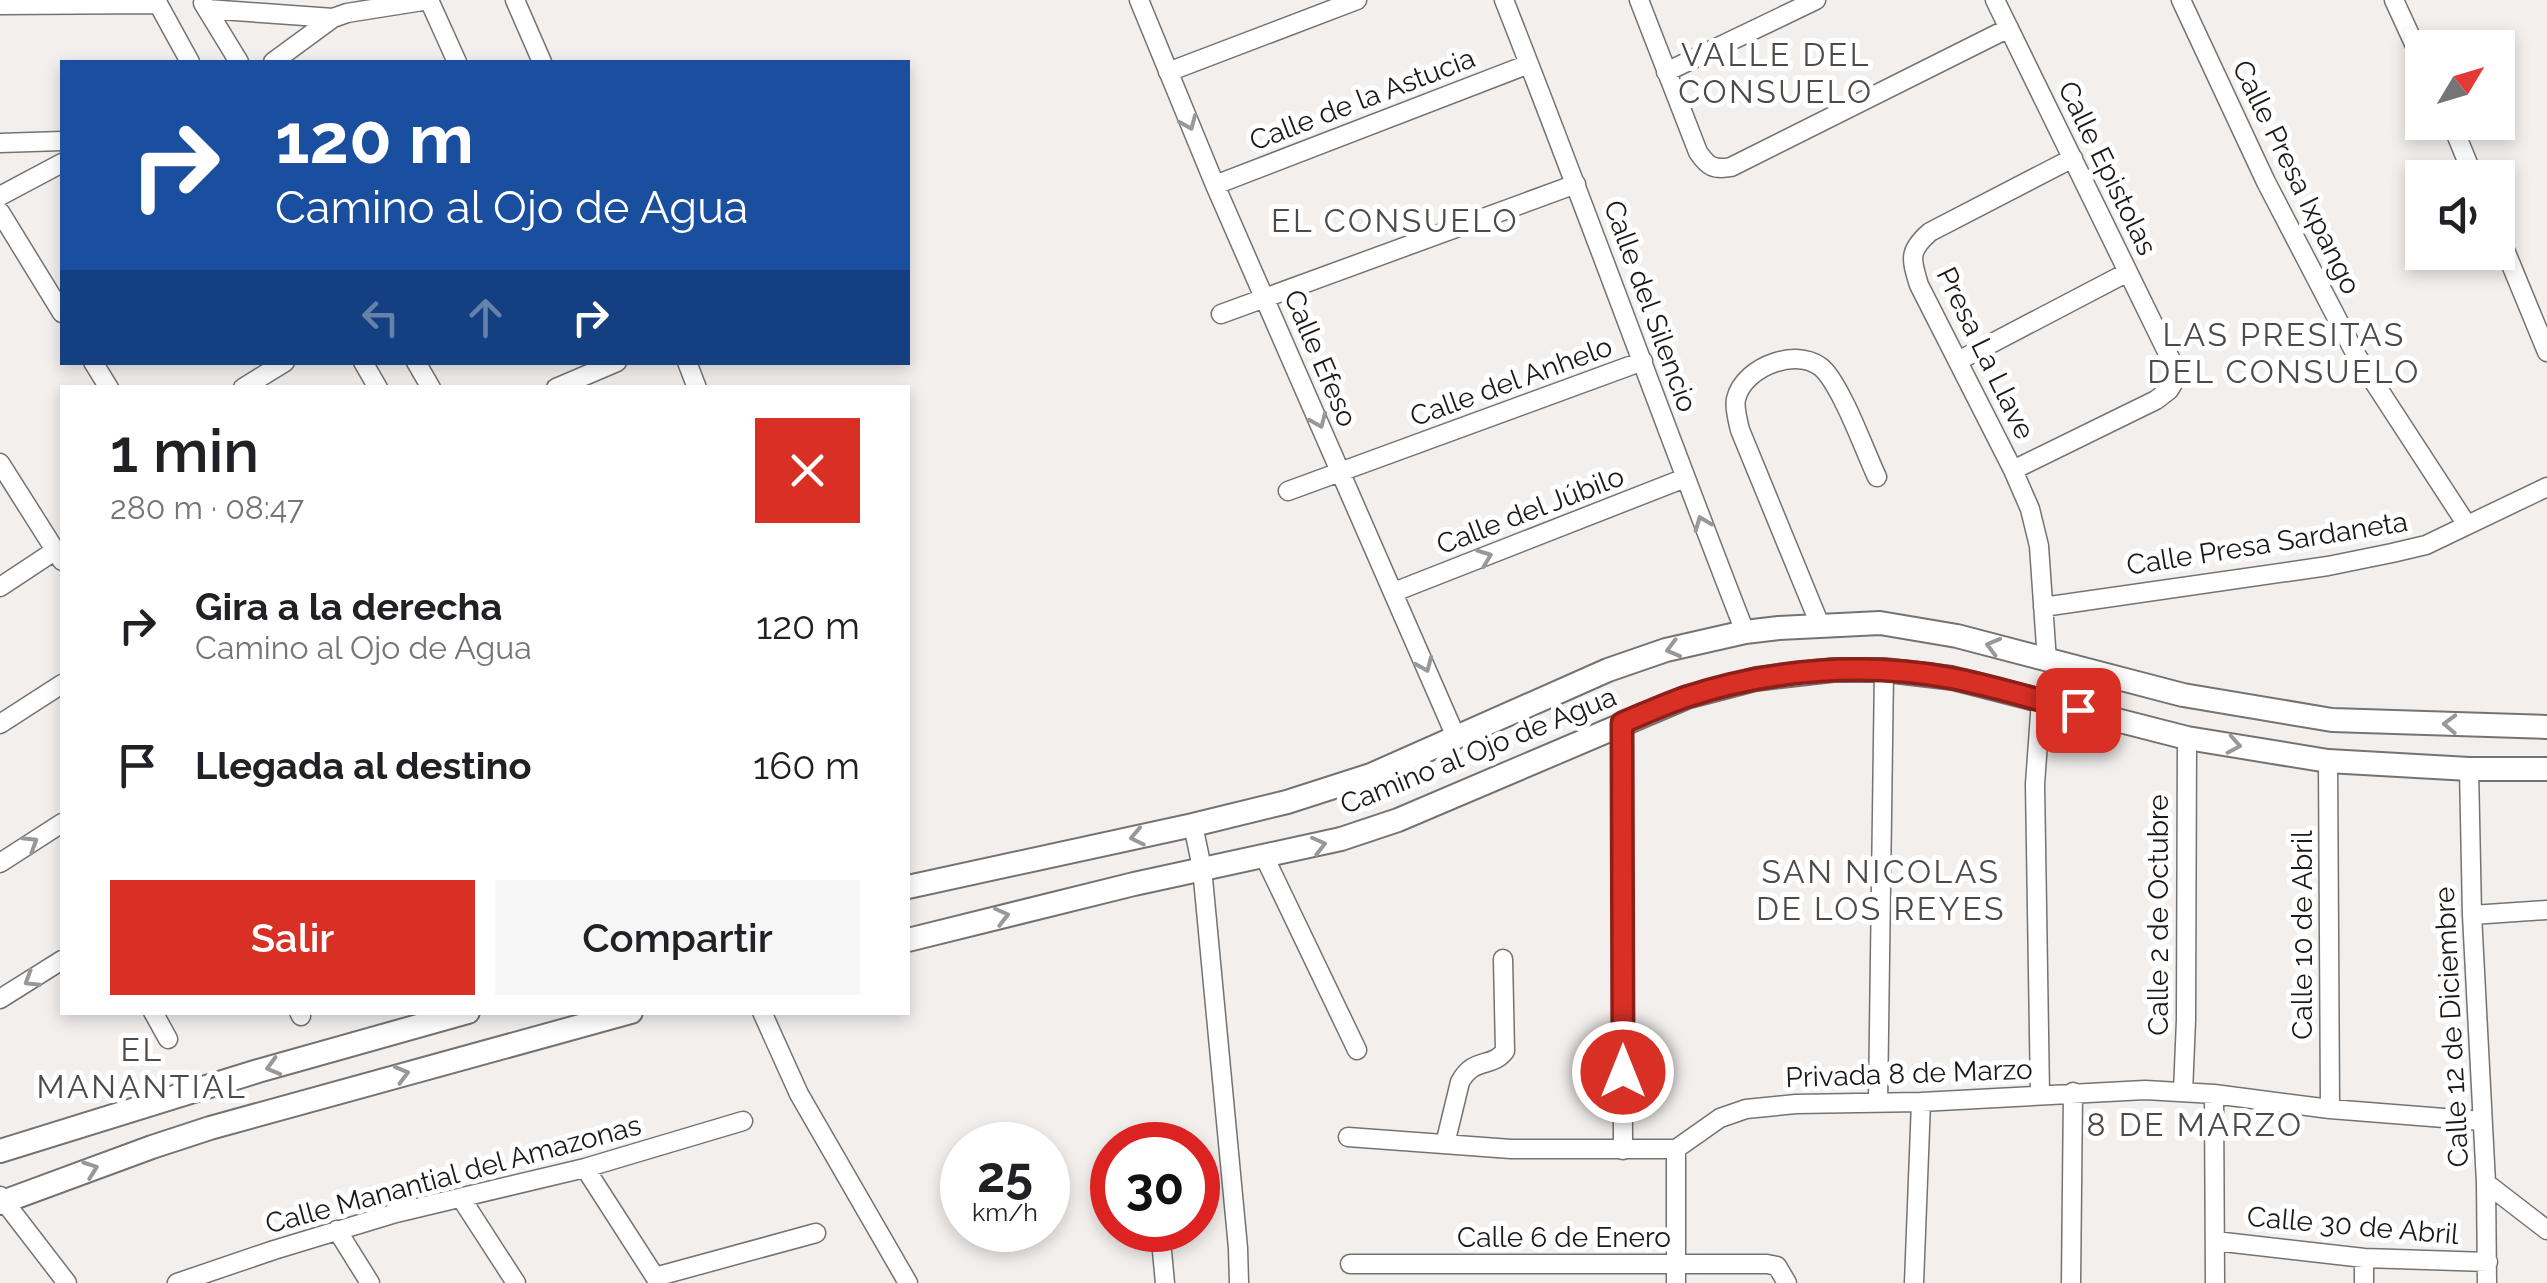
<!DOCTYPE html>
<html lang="es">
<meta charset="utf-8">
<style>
body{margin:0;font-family:Raleway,sans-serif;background:#f6f6f6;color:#202124;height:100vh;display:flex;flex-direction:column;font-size:38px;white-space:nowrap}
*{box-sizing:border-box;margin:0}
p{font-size:32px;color:#757577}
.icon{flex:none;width:55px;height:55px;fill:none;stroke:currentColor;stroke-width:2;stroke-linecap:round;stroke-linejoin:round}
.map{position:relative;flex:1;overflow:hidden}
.sheet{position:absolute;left:60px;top:385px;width:850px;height:630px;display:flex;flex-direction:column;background:#fff;border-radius:0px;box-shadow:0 5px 15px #0003}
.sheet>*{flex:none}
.banner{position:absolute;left:60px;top:60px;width:850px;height:305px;border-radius:0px;box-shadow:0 5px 15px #0003;background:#1a4fa0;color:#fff;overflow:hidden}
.needle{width:65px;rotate:52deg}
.fabs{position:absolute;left:2405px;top:30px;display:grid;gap:20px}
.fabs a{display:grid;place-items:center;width:110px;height:110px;border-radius:0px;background:#fff;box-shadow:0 5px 15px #0003;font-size:50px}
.speed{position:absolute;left:940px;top:1122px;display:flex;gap:20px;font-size:50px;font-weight:700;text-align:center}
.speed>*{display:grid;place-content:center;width:130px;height:130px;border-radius:50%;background:#fff;box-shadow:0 5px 15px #0003;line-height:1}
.speed small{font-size:25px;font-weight:400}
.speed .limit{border:15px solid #d22;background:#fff;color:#111}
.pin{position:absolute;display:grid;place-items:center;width:85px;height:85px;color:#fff;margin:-42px;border-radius:20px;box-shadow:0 5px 15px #0006}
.me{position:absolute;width:110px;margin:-55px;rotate:0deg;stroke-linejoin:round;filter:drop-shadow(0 0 8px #0008)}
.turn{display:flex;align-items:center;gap:35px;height:210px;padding:0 50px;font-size:45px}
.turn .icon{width:130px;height:130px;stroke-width:2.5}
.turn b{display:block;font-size:70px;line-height:85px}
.lanes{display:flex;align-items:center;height:95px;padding:0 50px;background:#0003;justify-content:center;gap:50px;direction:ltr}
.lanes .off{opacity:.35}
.round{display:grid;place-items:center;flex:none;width:105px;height:105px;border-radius:0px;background:#f6f6f6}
.head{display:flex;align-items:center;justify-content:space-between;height:170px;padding:0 50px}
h1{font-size:60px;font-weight:600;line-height:75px}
.primary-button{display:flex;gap:20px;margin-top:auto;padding:20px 50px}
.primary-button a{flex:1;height:115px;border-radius:0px;background:#d93025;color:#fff;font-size:40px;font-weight:600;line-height:115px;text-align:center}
.primary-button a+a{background:#f6f6f6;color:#202124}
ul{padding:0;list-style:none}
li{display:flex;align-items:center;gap:30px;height:140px;padding:0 50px}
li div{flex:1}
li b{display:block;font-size:38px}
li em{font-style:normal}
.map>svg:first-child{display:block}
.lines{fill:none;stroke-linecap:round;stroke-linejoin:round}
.minor-casing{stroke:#757371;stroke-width:21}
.tertiary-casing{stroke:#757371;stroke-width:26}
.minor{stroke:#fff;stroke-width:18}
.tertiary{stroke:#fff;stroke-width:22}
.oneway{stroke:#989898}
.route-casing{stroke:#8d1f18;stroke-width:25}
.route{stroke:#d93025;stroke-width:18}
.labels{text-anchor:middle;stroke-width:10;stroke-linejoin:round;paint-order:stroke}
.street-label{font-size:28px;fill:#1b1a19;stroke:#fff}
.quarter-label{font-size:32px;letter-spacing:2.5px;fill:#4d4b49;stroke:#fff}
</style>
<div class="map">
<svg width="2547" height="1283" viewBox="0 0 2547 1283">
<rect width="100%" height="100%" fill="#f2efed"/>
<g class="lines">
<g class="minor-casing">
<path id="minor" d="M156 0 190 62
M429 0 457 62
M515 0 542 62
M1139 0 1215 185 1456 737
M1504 0C1587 210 1663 422 1745 632
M1639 0 1698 152C1708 167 1714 170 1731 167L2009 28
M1995 0 2171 360 2175 380 2169 390 2156 400 2013 470
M2181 0 2266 182 2355 353 2467 525
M2394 0 2422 61
M203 3 239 62
M0 5 158 4
M207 9 333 18
M273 62 333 18 347 13 429 0
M1168 72 1357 0
M1666 72 1816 0
M2451 122 2474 178
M0 143 62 141
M1215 185 1529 64
M0 196 62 163
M0 212 62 313
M2498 233 2547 352
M1221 314 1576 184
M1958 361 2128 272
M93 362 109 388
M363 362 378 388
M416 362 431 388
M687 362 697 388
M243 388 285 362
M556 388 617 362
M0 463 62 561
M1288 491 1643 361
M0 587 56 550
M1394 592 1685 478
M2043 607 2328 566 2392 553 2426 545 2547 487
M1820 625 1740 430C1738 421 1734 408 1736 399 1744 365 1802 345 1825 371 1844 393 1864 449 1877 477
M2047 661 2039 546 2030 509 2013 470 1919 285C1911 259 1908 251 1930 232L2073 158
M1622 723 1623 1150
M0 724 62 684
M2328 761 2330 1109
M2469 769 2472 915 2486 1183 2487 1283
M1193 825 1202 868 1238 1248 1239 1283
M1264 856 1357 1050
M0 863 62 823
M2472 915 2547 910
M0 999 62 960
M153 1012 168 1039
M299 1012 301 1016
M762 1012 799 1094 908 1283
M2183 1092 2186 1020 2187 738
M2214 1094 2215 1283
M2040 1095 2035 784 2041 701
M1878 1102 1884 670
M1348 1137 1511 1149H1676L1720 1118 1746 1109 1796 1104 1921 1102 2145 1090 2214 1094 2330 1109 2482 1121
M1445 1144 1460 1082C1474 1056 1491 1069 1505 1051L1503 959
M1676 1149V1283
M585 1168 659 1283
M2486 1183 2547 1230
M0 1196 67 1283
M461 1198 516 1283
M337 1230 370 1283
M1160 1230 1165 1283
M2215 1241 2364 1258 2488 1262
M2364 1258V1283
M1350 1264H1767L1777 1266 1787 1283
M655 1277 816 1233
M177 1283 274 1250 396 1213 585 1168 743 1121
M1914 1283 1921 1102
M2071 1283 2073 1092"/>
</g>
<g class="tertiary-casing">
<path id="tertiary" d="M908 887 1193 825 1287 802 1371 775 1608 670 1666 650 1745 632 1779 628 1880 623 1957 636 2183 695 2332 720 2547 727
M908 940 1134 884 1341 839 1398 820 1687 697 1756 679 1833 670H1884L1952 678 2187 738 2328 761 2469 769H2547
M0 1151 258 1071 468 1012
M0 1203 152 1147 210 1128 631 1012"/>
</g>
<use href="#minor" class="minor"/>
<use href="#tertiary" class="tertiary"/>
</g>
<defs><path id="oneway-chevron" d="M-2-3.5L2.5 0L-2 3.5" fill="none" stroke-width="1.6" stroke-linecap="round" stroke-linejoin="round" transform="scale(2.5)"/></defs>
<g class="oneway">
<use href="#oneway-chevron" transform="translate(1189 123) rotate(67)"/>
<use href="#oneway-chevron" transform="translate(1319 421) rotate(67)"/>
<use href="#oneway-chevron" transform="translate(1702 523) rotate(-111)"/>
<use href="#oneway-chevron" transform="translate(1485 557) rotate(-21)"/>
<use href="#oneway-chevron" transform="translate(1993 646) rotate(-165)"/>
<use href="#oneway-chevron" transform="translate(1673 649) rotate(165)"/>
<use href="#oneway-chevron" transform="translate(1425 665) rotate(67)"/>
<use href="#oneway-chevron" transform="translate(2450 724) rotate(-178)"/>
<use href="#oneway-chevron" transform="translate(2234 745) rotate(10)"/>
<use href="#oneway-chevron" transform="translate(1137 837) rotate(168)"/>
<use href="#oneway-chevron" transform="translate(31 843) rotate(-32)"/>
<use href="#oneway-chevron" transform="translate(1319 845) rotate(-14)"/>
<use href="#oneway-chevron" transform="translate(1002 916) rotate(-14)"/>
<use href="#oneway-chevron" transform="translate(31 980) rotate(148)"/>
<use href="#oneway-chevron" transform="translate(273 1067) rotate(164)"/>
<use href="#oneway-chevron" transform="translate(402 1074) rotate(-15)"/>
<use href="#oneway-chevron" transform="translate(91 1169) rotate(-20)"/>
</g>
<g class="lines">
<g class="route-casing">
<path id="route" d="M1623 1072 1622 723C1644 714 1665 704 1686 697 1770 669 1865 662 1951 678 1994 686 2036 700 2078 710"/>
</g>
<use href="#route" class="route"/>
</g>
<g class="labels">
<g class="street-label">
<text transform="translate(1362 99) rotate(-21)" y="10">Calle de la Astucia</text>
<text transform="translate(2108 168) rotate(64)" y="10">Calle Epistolas</text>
<text transform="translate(2297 177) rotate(64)" y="10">Calle Presa Ixpango</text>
<text transform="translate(1651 306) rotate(70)" y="10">Calle del Silencio</text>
<text transform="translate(1986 353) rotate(64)" y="10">Presa La Llave</text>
<text transform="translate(1321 358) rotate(67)" y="10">Calle Efeso</text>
<text transform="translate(1511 381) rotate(-20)" y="10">Calle del Anhelo</text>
<text transform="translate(1530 510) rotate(-21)" y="10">Calle del Júbilo</text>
<text transform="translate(2267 543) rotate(-9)" y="10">Calle Presa Sardaneta</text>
<text transform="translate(1478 750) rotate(-22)" y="10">Camino al Ojo de Agua</text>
<text transform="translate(2158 915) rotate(-90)" y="10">Calle 2 de Octubre</text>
<text transform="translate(2302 935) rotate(-90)" y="10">Calle 10 de Abril</text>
<text transform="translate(2451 1027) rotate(-93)" y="10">Calle 12 de Diciembre</text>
<text transform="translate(1909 1073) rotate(-2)" y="10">Privada 8 de Marzo</text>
<text transform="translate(453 1174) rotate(-15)" y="10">Calle Manantial del Amazonas</text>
<text transform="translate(2353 1225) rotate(5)" y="10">Calle 30 de Abril</text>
<text x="1564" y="1247">Calle 6 de Enero</text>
</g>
<g class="quarter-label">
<text x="1776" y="66">VALLE DEL<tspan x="1776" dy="37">CONSUELO</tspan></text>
<text x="1395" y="232">EL CONSUELO</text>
<text x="2284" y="346">LAS PRESITAS<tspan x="2284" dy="37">DEL CONSUELO</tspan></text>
<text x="1881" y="883">SAN NICOLAS<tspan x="1881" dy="37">DE LOS REYES</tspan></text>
<text x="142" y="1061">EL<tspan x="142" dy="37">MANANTIAL</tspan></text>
<text x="2195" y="1136">8 DE MARZO</text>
</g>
</g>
</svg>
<div class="fabs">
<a><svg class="needle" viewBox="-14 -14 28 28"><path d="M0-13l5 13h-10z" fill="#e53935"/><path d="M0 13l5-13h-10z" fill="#757577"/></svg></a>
<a><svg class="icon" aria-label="sound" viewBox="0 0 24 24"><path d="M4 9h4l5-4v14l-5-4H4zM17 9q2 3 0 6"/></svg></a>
</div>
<div class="speed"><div>25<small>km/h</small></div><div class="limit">30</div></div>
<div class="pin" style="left:2078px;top:710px;background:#d93025"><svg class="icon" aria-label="arrive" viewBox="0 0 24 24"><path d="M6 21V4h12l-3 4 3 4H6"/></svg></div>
<svg class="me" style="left:1623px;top:1072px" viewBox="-20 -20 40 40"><circle r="17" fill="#d93025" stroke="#fff" stroke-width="3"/><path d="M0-11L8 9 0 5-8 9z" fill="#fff"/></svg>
<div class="banner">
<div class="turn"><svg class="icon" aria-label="right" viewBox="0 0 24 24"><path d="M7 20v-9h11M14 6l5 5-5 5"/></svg><div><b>120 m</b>Camino al Ojo de Agua</div></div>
<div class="lanes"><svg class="icon off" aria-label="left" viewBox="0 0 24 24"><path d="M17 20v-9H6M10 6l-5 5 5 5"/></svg><svg class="icon off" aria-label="ahead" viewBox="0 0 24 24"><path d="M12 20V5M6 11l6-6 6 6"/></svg><svg class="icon" aria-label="right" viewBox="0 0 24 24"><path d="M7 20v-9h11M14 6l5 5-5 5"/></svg></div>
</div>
<section class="sheet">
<div class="head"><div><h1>1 min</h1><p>280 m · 08:47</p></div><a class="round" style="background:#d93025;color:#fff"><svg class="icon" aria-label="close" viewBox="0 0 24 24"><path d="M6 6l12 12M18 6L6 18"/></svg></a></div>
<ul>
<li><svg class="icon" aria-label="right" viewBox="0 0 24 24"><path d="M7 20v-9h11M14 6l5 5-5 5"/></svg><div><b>Gira a la derecha</b><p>Camino al Ojo de Agua</p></div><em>120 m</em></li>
<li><svg class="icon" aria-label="arrive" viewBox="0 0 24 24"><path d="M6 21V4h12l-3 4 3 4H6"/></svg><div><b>Llegada al destino</b></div><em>160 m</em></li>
</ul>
<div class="primary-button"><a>Salir</a><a>Compartir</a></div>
</section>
</div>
